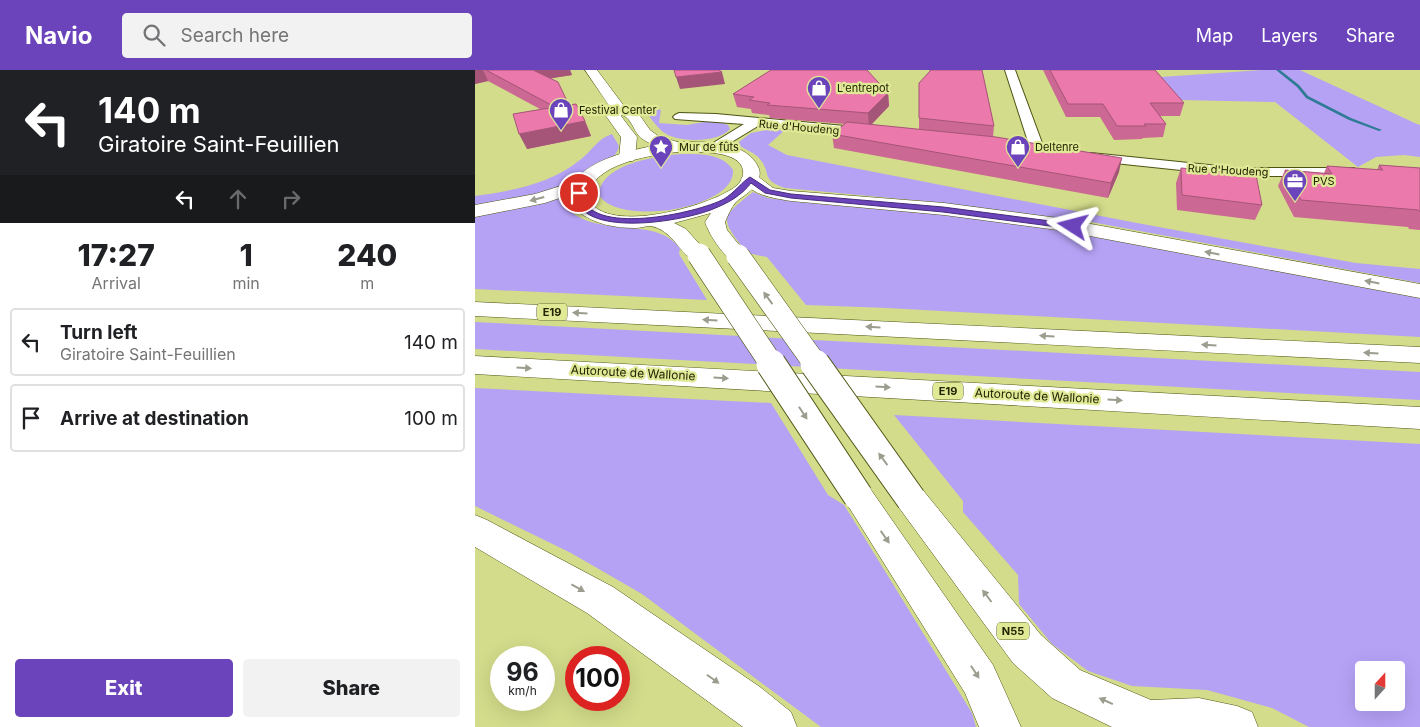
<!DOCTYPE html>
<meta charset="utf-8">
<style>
body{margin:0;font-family:Inter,sans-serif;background:#f2f2f2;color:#202124;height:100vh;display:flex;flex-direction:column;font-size:19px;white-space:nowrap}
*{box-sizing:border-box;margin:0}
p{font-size:16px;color:#757577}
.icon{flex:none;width:28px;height:28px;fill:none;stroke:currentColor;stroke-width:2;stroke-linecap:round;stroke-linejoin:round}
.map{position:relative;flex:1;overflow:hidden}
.sheet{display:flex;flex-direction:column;background:#fff;width:475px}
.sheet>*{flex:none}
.top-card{background:#202124;color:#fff;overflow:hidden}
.needle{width:32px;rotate:21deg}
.tools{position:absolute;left:880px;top:591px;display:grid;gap:10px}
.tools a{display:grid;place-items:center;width:50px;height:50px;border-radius:5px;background:#fff;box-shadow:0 5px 20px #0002;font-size:25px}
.speed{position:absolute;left:15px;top:576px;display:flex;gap:10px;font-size:25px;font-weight:700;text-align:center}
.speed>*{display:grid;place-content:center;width:65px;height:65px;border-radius:50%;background:#fff;box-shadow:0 5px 20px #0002;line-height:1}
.speed small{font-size:12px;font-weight:400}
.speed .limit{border:8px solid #d22;background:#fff;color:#111}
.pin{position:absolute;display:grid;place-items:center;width:42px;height:42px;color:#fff;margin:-21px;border:2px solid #fff;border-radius:50%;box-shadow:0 1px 5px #0007}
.me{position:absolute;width:55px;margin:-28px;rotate:279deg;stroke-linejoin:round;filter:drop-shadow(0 0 4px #0008)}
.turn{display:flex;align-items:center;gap:18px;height:105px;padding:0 15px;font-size:22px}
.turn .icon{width:65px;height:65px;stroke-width:2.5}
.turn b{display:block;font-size:35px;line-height:42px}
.lanes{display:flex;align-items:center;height:48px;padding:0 15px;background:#0003;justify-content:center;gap:25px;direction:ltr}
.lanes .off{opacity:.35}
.eta{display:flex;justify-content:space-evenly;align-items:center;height:85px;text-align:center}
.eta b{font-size:30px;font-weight:800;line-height:35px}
.button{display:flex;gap:10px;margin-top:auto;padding:10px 15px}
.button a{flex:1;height:58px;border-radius:5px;background:#6b43bb;color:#fff;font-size:20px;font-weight:800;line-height:58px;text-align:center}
.button a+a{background:#f2f2f2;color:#202124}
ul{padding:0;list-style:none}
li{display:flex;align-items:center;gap:15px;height:68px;margin:0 10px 8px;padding:0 5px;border:2px solid #e0e0e0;border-radius:5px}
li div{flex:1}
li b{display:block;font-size:19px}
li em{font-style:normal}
header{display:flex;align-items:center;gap:30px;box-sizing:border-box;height:70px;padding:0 25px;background:#6b43bb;color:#fff}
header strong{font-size:24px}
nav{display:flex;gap:28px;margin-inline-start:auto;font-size:18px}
.search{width:350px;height:45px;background:#f2f2f2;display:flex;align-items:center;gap:12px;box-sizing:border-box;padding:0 18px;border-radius:5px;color:#757577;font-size:19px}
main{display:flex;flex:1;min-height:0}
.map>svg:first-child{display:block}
.green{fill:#b5a2f5;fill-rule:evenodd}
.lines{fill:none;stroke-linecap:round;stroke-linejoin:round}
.stream{fill:#2f7a94;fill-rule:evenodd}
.minor-casing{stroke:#4e5413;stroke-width:2}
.primary-casing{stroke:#4e5413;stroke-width:1}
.trunk-casing{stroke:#4e5413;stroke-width:1}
.motorway-casing{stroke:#4e5413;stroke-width:1}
.minor{fill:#fff;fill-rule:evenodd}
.primary{fill:#fff;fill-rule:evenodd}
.trunk{fill:#fff;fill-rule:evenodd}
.motorway{fill:#fff;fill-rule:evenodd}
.trunk-bridge-far1-casing{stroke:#4e5413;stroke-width:24;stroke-linecap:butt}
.trunk-bridge-casing{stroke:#4e5413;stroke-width:31;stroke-linecap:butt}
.trunk-bridge-far1{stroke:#fff;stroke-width:23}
.trunk-bridge{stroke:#fff;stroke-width:29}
.wall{fill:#cb6893}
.shaded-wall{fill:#a55578}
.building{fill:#ec79ab;stroke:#a55578}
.oneway{fill:#9c9d8e}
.route{fill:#6b43bb;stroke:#462c7a}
.labels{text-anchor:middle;stroke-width:4.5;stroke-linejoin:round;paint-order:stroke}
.far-poi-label{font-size:11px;fill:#222503;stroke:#e0e996;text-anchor:start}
.far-street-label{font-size:11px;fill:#222503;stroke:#e0e996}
.shield{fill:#e0e996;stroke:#5b602f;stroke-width:1}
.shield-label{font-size:11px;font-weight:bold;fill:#222503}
.street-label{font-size:12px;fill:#222503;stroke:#e0e996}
</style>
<header>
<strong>Navio</strong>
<div class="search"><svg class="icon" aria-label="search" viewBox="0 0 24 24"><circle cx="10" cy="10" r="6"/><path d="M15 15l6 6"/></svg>Search here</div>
<nav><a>Map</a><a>Layers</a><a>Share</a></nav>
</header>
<main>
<section class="sheet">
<div class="top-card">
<div class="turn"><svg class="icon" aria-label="left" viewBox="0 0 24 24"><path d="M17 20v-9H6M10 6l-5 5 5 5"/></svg><div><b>140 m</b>Giratoire Saint-Feuillien</div></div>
<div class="lanes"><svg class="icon" aria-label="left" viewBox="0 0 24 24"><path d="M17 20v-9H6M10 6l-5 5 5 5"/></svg><svg class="icon off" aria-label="ahead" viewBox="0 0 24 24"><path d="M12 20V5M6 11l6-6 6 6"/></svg><svg class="icon off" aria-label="right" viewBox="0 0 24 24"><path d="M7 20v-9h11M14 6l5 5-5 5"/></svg></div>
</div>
<div class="eta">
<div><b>17:27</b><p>Arrival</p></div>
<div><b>1</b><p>min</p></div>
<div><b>240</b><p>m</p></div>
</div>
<ul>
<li><svg class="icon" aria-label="left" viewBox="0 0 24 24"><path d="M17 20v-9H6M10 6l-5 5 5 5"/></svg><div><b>Turn left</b><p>Giratoire Saint-Feuillien</p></div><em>140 m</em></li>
<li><svg class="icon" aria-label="arrive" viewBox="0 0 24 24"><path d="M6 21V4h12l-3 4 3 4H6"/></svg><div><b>Arrive at destination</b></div><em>100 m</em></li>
</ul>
<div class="button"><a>Exit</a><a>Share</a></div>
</section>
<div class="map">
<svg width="945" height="657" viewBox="0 0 945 657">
<rect width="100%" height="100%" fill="#d3dc8a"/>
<path class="green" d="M787 0H825L942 54 945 55V87L929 85 901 87 883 97 800 32 706 30 686 7Z
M172 37 186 40 184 53 212 55 240 50 253 55 255 59C244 73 202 73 188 62 181 56 174 46 168 38Z
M296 59 310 60 293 75 312 85 662 153 881 193 945 199V213L616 152 447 131 310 118C284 109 298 104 284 88 279 82 270 80 264 75V72L276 63Z
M137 64 144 76C141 90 130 90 119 96 110 101 102 109 93 113 65 128 31 130 0 135V126C37 121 75 114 105 90 117 81 123 68 137 64Z
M206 84C224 84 247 83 258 100 261 139 143 157 124 125 125 94 182 86 206 84Z
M278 122 293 128 323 132 492 147 595 161 945 228V267L412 238 331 235 292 187 272 183C246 149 243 149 278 122Z
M89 126 91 138C126 170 179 145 205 178L204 184 232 230 0 219V145Z
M0 252 945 302V330L0 279Z
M0 318 296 333 353 425 369 435 386 462 497 643 501 657H346L167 524 96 483 0 436Z
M419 345 945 374V657H834L797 638 732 620 657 616 613 601 577 574 544 534 543 505 488 442V431ZM889 600H921V632H889Z"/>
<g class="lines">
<path class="stream" d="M801 0H805L824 15 833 26 876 48 907 60 904 61 874 50 831 28 822 17Z"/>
<g class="minor-casing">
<path id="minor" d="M530 0H540L570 81 568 84H558L556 81Z
M204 43 241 44 391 58 397 62 391 66 283 56 240 82 234 78 235 75 269 54 200 49 198 47 200 45Z
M616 83 763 98H879L886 102 879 106H763L611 90 609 87 611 84Z"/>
</g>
<g class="primary-casing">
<path id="primary" d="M110 0H122L149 36 161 40 175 60 183 66 209 74 211 77 209 80C197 83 173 75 164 66 158 59 156 48 147 45L146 46 162 67 160 88 158 91H146L144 88 146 67 131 46 137 40Z"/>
</g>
<g class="trunk-casing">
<path id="trunk" d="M203 72C228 72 266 70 281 93 285 99 286 104 283 111 277 122 269 125 261 132 256 137 253 146 250 152L252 160 273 186 270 190C265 192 259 193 255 189 245 181 234 164 230 152L236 143 199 153 211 159 234 185 231 189C227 191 221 192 217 189 203 181 197 160 176 156 171 156 165 158 160 158 140 158 118 154 103 141 99 136 94 131 95 124 100 87 174 76 203 72ZM203 82C218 82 266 79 268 101 269 107 265 113 260 117 235 136 133 165 114 130 112 127 113 122 115 119 127 92 177 85 203 82Z
M383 413 394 417 518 595 546 657H504L490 623 367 426 372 417Z
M436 415 447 419 566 565 605 600 676 630 724 628 762 636 777 642 783 657H637L577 628 538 593 425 439 420 429 425 419Z"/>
</g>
<g class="motorway-casing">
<path id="motorway" d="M275 104 281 105 298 118 316 121 469 133 583 148 945 214V228L583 160 469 145 316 131C298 128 278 126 266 109L269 105Z
M108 109 114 110 117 114 114 118 70 133 0 147V135L60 124Z
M0 232 945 277V293L0 246Z
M0 286 945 337V359L0 304Z
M0 445 12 450 138 517 285 617 316 642 322 657H268L112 543 0 477Z"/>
</g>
<use href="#minor" class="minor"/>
<use href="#primary" class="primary"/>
<use href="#trunk" class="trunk"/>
<use href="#motorway" class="motorway"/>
<g class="trunk-bridge-far1-casing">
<path id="trunk-bridge-far1" d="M224 185 297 295
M263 186 341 295"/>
</g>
<g class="trunk-bridge-casing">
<path id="trunk-bridge" d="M296 294 383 426
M340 294 436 429"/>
</g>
<use href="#trunk-bridge-far1" class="trunk-bridge-far1"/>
<use href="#trunk-bridge" class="trunk-bridge"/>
</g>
<path class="wall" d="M0 0H95L97 5 76 8 94 35 110 51 116 66 52 79 65 39 13 11 0 14Z
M454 0H507L519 56 518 67 644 102 633 128 359 78 357 64 370 54 295 48 294 45 277 43 276 39 262 37 258 24 413 23 414 36 396 55 444 60V48L455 1Z
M568 0H680L709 33 705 46H685L691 54 688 67 668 68 667 69 639 70 625 47H591Z
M904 95 945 98V160L934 159 933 157 819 147 803 116 810 100 849 103 852 96 902 100Z
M706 98 787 135 780 150 702 140 701 113Z"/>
<path class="shaded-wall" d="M0 0H8L13 11 0 14Z
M55 0H95L97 5 60 11Z
M247 2 250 14 205 19 201 7Z
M413 23 414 36 394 57 393 43Z
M110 51 116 66 52 79 44 64Z
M647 88 644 102 633 128 636 113Z"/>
<path class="building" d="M11 0H58L83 12 94 35 101 34 110 51 44 64 38 44 80 37Z
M199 0H244L247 2 201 7Z
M296 0H392L413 23 393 43 292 35 295 33 274 30 279 27 258 24Z
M456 0H507L519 56 444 48V13Z
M575 0H680L709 33H675L691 54H669L671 56H642L628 34H593Z
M372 52 521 67 647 88 636 113 357 64Z
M904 95 945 98V142L943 140 826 130 810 100 857 104 852 96 908 100Z
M706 98 781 105 787 135 707 125Z"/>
<defs><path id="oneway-solid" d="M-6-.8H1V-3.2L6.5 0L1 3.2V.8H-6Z" transform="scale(1.25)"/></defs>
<g class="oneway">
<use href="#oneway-solid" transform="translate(62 129) rotate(165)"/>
<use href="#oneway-solid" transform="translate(737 183) rotate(-169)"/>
<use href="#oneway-solid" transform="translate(897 212) rotate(-169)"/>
<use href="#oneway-solid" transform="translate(293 228) rotate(-126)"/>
<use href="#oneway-solid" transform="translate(105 243) rotate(-177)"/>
<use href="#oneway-solid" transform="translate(235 250) rotate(-177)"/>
<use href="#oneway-solid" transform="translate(398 257) rotate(-177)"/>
<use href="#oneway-solid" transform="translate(572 266) rotate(-177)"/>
<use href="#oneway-solid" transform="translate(734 275) rotate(-177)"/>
<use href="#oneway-solid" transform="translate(896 283) rotate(-177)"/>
<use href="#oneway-solid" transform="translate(49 298) rotate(3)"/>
<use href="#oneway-solid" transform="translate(246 308) rotate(3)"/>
<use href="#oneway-solid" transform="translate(408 317) rotate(3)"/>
<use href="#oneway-solid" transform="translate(640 330) rotate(3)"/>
<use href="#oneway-solid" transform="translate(328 343) rotate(57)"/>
<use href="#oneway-solid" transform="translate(408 389) rotate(-126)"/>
<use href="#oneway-solid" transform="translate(410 467) rotate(55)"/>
<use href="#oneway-solid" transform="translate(103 518) rotate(29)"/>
<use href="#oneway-solid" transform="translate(512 526) rotate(-127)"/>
<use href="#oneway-solid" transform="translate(500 602) rotate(57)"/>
<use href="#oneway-solid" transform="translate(238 609) rotate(35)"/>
<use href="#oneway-solid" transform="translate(631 631) rotate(-156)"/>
</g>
<path class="route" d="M275 107 295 120 316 124 468 137 598 154 602 156 598 159 468 142 316 128 290 123 276 113C266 126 253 133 238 139 210 151 103 170 100 123L104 120 107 123C111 168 223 143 249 129 259 123 268 111 275 107Z"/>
<defs>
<g id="shop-pin" transform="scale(1.25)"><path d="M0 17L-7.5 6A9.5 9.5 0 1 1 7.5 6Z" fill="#6b43bb" stroke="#e0e996"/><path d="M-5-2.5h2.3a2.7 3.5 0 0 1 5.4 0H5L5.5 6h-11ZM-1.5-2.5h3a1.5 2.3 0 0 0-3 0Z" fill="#fff"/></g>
<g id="sight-pin" transform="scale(1.25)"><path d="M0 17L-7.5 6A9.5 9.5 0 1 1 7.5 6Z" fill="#6b43bb" stroke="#e0e996"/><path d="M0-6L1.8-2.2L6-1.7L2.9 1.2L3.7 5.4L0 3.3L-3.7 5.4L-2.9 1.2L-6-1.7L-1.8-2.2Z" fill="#fff"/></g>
<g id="office-pin" transform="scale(1.25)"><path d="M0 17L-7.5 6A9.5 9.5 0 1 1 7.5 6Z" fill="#6b43bb" stroke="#e0e996"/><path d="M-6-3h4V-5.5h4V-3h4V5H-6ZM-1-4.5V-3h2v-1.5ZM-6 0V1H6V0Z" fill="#fff"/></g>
</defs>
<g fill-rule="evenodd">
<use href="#shop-pin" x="344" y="18"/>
<use href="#shop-pin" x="86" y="40"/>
<use href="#sight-pin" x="186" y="77"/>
<use href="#shop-pin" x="543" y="77"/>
<use href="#office-pin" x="820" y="111"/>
</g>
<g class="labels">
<g class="far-poi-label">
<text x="362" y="22">L'entrepot</text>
<text x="104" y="44">Festival Center</text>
<text x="204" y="81">Mur de fûts</text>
<text x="560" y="81">Deltenre</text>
<text x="838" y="115">PVS</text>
</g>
<g class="far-street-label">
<text transform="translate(324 57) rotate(5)" y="4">Rue d'Houdeng</text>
<text transform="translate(753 100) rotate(3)" y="4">Rue d'Houdeng</text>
</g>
<g class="shield">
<rect x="62" y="233.5" width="30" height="17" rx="4"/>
<rect x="458" y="312.5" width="30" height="17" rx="4"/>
<rect x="522" y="552.5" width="32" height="17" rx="4"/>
</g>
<g class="shield-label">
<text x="77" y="246">E19</text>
<text x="473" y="325">E19</text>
<text x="538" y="565">N55</text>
</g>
<g class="street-label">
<text transform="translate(158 303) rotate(3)" y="4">Autoroute de Wallonie</text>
<text transform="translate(562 326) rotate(3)" y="4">Autoroute de Wallonie</text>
</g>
</g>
</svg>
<div class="tools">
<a><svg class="needle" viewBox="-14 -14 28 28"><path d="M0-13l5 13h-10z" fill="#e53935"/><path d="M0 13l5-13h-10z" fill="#757577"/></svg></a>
</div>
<div class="speed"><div>96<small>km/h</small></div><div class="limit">100</div></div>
<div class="pin" style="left:104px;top:123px;background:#d93025"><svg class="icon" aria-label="arrive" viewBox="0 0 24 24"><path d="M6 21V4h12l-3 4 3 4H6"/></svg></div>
<svg class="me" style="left:598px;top:156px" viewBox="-20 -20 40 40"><path d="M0-17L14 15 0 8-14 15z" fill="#6b43bb" stroke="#fff" stroke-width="4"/></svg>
</div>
</main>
